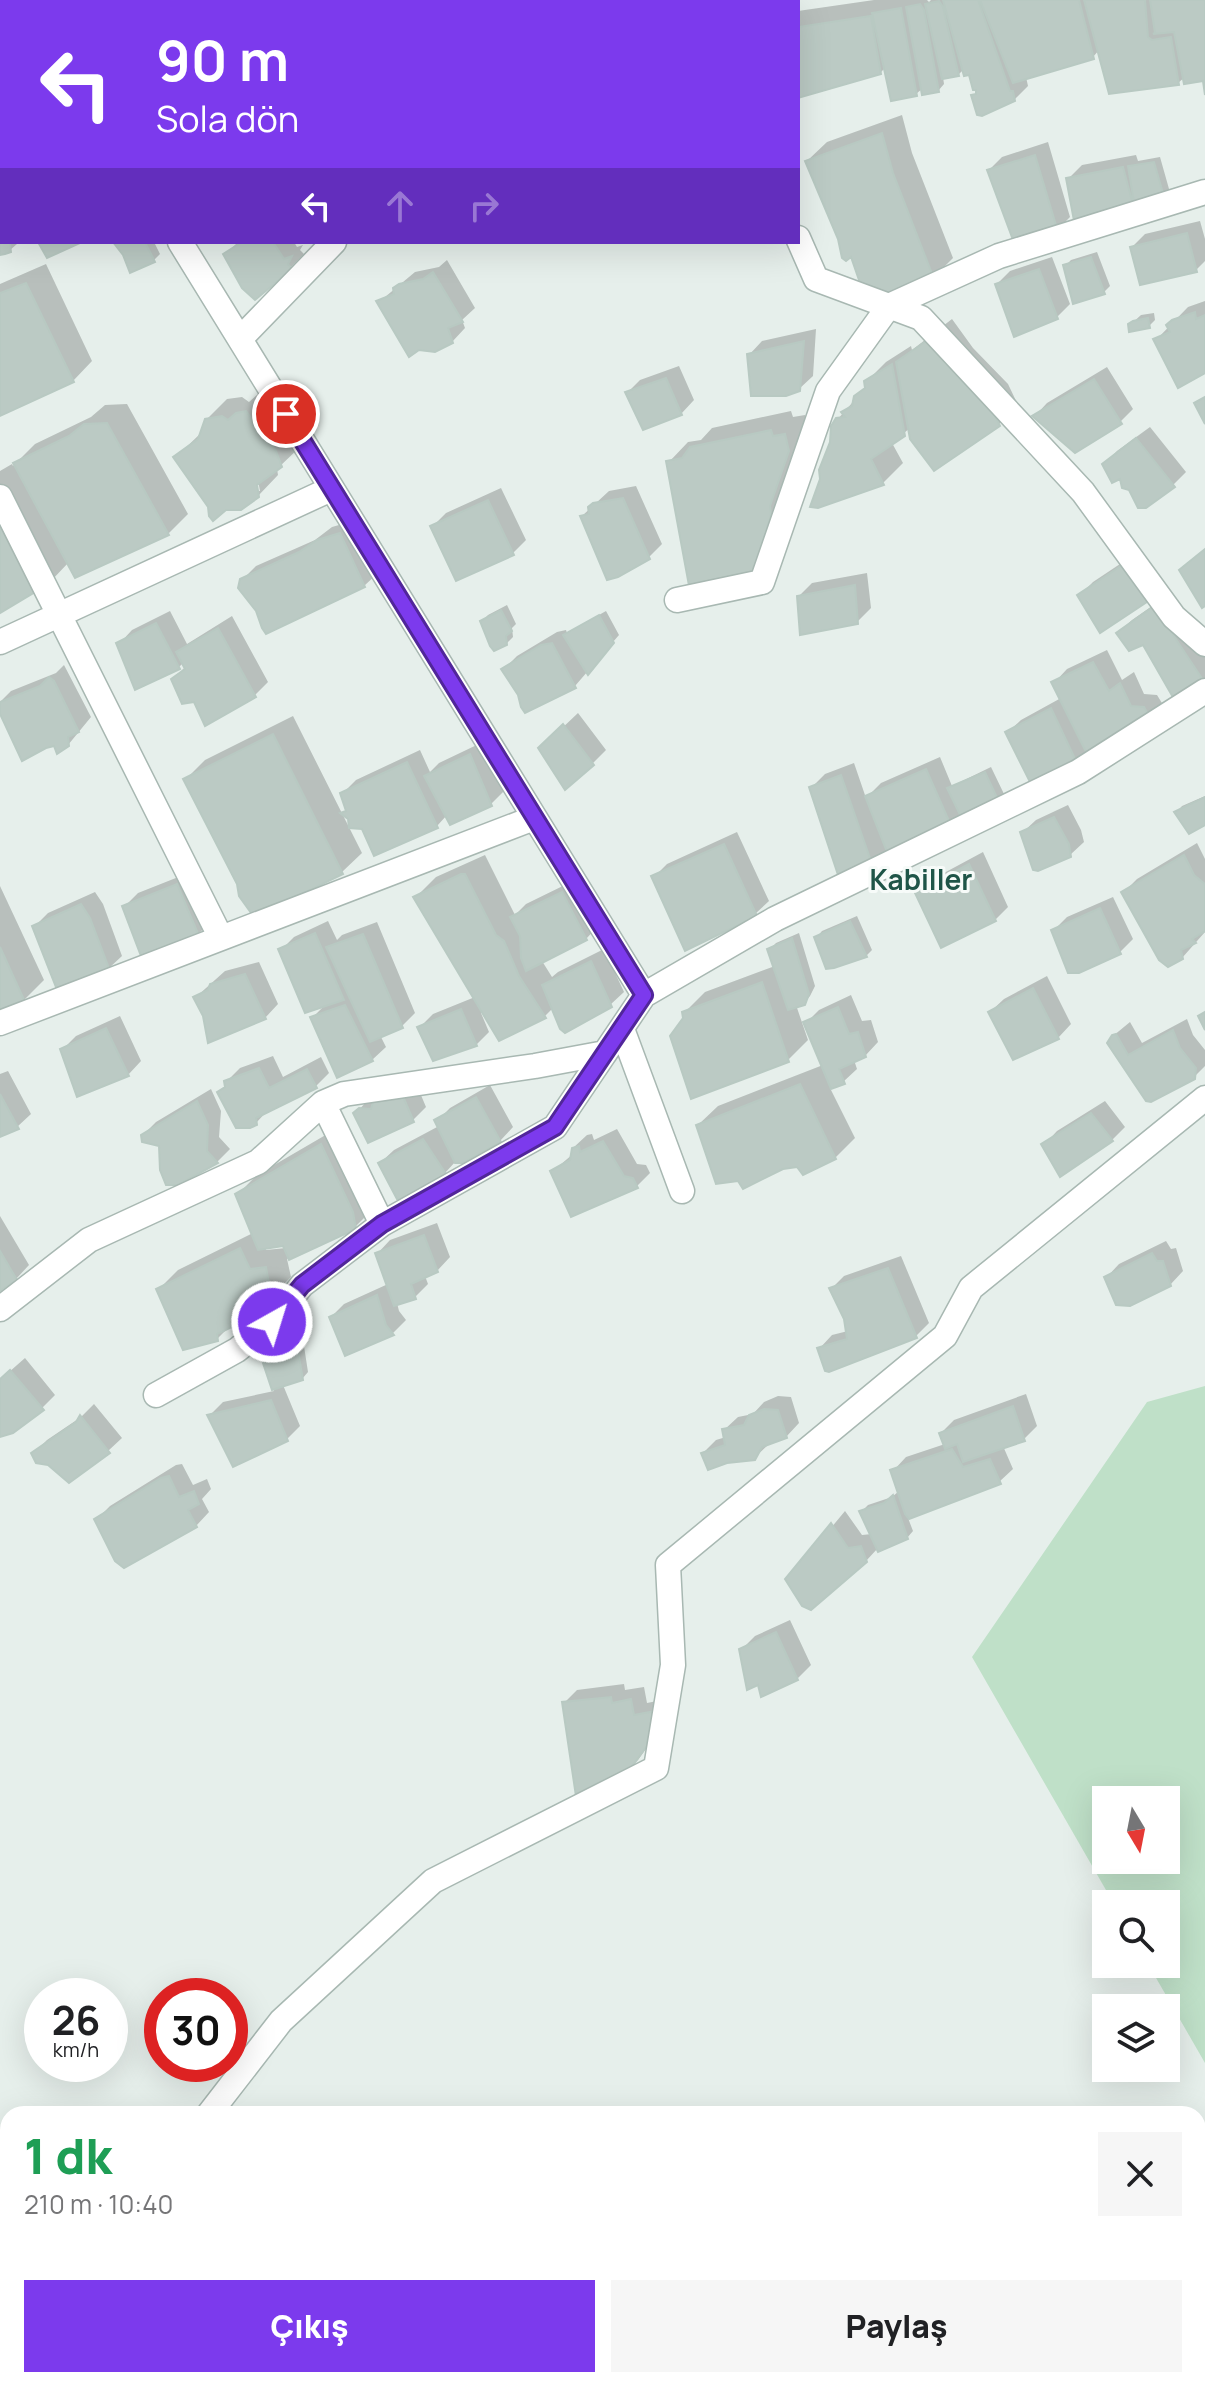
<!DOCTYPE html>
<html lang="tr">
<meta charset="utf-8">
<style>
body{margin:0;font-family:Manrope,sans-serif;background:#f6f6f6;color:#202124;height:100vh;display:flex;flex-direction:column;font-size:30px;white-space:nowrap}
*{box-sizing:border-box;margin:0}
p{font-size:26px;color:#757577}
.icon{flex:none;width:44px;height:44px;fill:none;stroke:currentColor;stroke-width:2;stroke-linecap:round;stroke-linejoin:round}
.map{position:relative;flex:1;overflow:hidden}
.side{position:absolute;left:0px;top:2106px;width:1206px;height:282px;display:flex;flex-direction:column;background:#fff;border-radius:24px 24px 0 0;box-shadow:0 8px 32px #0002}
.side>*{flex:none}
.top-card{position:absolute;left:0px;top:0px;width:800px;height:244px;box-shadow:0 8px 32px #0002;background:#7c3aed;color:#fff;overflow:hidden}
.needle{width:52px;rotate:170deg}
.tools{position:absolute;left:1092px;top:1786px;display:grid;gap:16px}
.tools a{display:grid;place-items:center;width:88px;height:88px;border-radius:0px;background:#fff;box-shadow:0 8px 32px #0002;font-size:40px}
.speed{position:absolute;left:24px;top:1978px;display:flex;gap:16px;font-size:40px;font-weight:700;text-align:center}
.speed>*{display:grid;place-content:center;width:104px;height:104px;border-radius:50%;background:#fff;box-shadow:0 8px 32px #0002;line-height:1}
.speed small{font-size:20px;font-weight:400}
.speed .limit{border:12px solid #d22;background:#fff;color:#111}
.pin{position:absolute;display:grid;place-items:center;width:68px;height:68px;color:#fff;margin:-34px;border:4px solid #fff;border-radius:50%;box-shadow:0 2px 8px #0007}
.me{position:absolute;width:88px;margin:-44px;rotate:39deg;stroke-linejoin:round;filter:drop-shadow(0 0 6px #0008)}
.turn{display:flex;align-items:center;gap:28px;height:168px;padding:0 24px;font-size:36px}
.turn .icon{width:104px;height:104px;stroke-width:2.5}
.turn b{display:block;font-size:56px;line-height:68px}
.lanes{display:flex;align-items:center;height:76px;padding:0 24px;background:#0003;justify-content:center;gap:40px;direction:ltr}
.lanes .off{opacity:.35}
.round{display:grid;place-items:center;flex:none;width:84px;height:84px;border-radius:0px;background:#f6f6f6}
.overview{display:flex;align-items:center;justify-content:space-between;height:136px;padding:0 24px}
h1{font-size:48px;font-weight:800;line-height:60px;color:#1e9e55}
.primary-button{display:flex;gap:16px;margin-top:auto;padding:16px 24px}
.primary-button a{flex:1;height:92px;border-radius:0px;background:#7c3aed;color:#fff;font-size:32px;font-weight:800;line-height:92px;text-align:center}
.primary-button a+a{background:#f6f6f6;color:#202124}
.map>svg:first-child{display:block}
.green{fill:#bfe0c8;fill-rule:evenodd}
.shadow{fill:#0003;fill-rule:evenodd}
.building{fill:#bbcac4;stroke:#b8c9c2;stroke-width:2}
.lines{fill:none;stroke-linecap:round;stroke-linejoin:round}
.minor-casing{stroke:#a8b8b2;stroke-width:27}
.tertiary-casing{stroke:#a8b8b2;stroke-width:27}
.minor{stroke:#fff;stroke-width:24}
.tertiary{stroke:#fff;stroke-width:24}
.route-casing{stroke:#51269a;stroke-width:20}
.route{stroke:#7c3aed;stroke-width:14}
.labels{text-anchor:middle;stroke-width:6;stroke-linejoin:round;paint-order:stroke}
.district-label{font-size:28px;font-weight:bold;fill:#1f5548;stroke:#f7fbf9}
</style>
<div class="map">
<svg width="1205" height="2387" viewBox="0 0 1205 2387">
<rect width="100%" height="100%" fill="#e6efeb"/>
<path class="green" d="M1205 1386V2063L1148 1964H1166V1904H1114L972 1657 1147 1402ZM1106 1800H1166V1860H1106Z"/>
<path class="shadow" d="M72 0H269L267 2H74Z
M274 0H349L347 2H275Z
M874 0H927L929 2 931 0H1205V84L1204 79 1185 77 1178 83 1099 50 1093 57 1026 77 1028 86 1014 100 973 96 978 91 971 72 964 69 958 75 943 77 944 84 938 91 923 88 916 94 886 67 880 73 798 95V11Z
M902 115 912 153 953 258 933 278 852 253 840 239 807 161 827 142Z
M1048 142 1070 217 1057 230 989 170 1002 157Z
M1136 155 1138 161 1160 157 1171 196 1139 205 1068 179 1082 165Z
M0 208 2 242H16L17 244 10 250 0 252Z
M1200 221 1205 239V261L1196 270 1132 247 1145 234Z
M116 242H154L160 254 154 260 125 254Z
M238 242H294L297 247 303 245 300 250 304 254 290 268 226 254Z
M1097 252 1110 286 1104 292 1065 266 1071 260Z
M1052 257 1070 304 1056 318 997 284 1010 271Z
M447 260 475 308 462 320 465 328 452 342 379 302 415 272 439 267Z
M46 264 92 361 73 381 0 414V284Z
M1205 301V371L1156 340 1188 307Z
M1154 313 1155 320 1149 326 1130 325 1141 315Z
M952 319 973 348 1008 384 1018 405 998 425 910 428 892 443 903 463 883 483 818 506 837 420 867 386 866 382 886 362 911 346 912 350Z
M816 329 813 376 799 389 749 355 762 341Z
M679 366 694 400 681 414 627 393 640 380Z
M1107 367 1133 409 1120 422 1035 416 1047 403Z
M266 392 301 446 277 469 278 475 258 496 210 506 176 457 201 433 206 420 227 399 242 397 249 402 258 394ZM257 475 260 491H256Z
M127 404 188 514 168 534 69 562 51 581 0 610V471L12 464 13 466 35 444 91 417 105 405Z
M791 411 793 417 805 415 807 430 774 548 691 588 669 462 688 442 701 440 712 428Z
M1150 427 1186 472 1173 485 1130 488 1122 476 1104 465 1117 451Z
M636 486 662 544 649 557 582 516 609 491Z
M501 488 526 540 513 553 433 526 446 513Z
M353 521 378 573 364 586 257 610 242 580 256 566 315 540 332 527Z
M1138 552 1160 587 1146 601 1080 595 1093 582Z
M867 573 871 608 857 622 799 596 812 583Z
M1168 595 1205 650V687L1144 642 1118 633 1132 620Z
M507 605 516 624 512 628 513 637 506 644 482 621 488 615Z
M170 611 187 644 232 616 268 682 255 695 206 723 195 700 174 679 186 666 184 662 179 667 136 687 119 644 132 630Z
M606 611 619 635 575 686 526 711 520 695 504 669 517 656 557 632 566 630 567 633Z
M1107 650 1122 680 1134 672 1144 694 1157 695 1165 708 1087 750 1076 761 1007 733 1021 720 1061 698 1054 683 1067 669Z
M64 665 91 717 68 745 55 744 0 710V702L11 691 56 673Z
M578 713 606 750 593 763 540 749Z
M293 716 362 853 342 872 255 915 185 780 205 760Z
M483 742 504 791 491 804 447 815 437 826 363 827 343 813 348 808 342 794 356 780 420 750 430 772 439 763Z
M940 757 952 786 991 767 1004 794 998 800 888 849 872 865 812 787 825 774 854 763 866 798 881 783Z
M1205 796V823L1177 812 1182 806Z
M1068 805 1081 830 1084 842 1070 855 1022 833 1036 820Z
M737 832 769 901 755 914 654 877 667 864Z
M1197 843 1205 859V932L1182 958 1124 892 1137 879Z
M983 852 1008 907 995 920 917 893 931 880Z
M485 855 515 915 526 904 575 880 599 925 586 939 542 961 552 977 558 972 604 949 624 992 610 1005 553 1008 545 1016 500 1039 484 1012 481 1013 489 1032 476 1045 420 1027 433 1014 475 997 416 897 436 877Z
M191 872 212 921 198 934 142 953 125 906 138 893Z
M0 886 44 980 24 1000 0 1010Z
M95 892 103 904 122 956 108 969 35 926 48 913Z
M1113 897 1133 939 1120 952 1053 931 1067 917Z
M857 916 872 950 866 956 816 938 822 931Z
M328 921 337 940 342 935 377 922 415 1013 402 1026 380 1035 386 1047 372 1060 312 1018 327 1003 281 950 294 937Z
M799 933 815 986 810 996 804 1003 796 1005 808 1040 788 1060 685 1019V1012L705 992 775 966 770 949 776 943Z
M259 962 278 1004 265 1018 196 997 225 971Z
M1047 976 1071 1024 1058 1038 990 1012 1004 999Z
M851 995 862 1021 871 1020 878 1042 865 1056 854 1060 857 1069 843 1082 830 1088 855 1138 835 1158 798 1165 698 1125 718 1106 823 1065 806 1023 819 1010Z
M120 1016 141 1061 128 1075 63 1049 76 1036Z
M1187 1019 1193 1035 1205 1050V1066L1194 1077 1147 1099 1113 1036 1130 1022 1142 1043Z
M273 1056 283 1077 321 1057 329 1073 316 1086 269 1109 256 1123 227 1085V1081L240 1068Z
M8 1071 31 1114 17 1127 0 1134V1074Z
M415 1081 426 1107 413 1120 355 1114 368 1100Z
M490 1085 513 1127 500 1141 456 1161 445 1173 380 1163 394 1150 439 1126 437 1121 450 1108Z
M211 1089 221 1111 219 1137 230 1149 217 1162 177 1183 160 1144 143 1135 156 1122Z
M1105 1101 1125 1127 1112 1140 1044 1145 1057 1131Z
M341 1126 375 1207 355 1227 287 1259 291 1277 285 1283 286 1288 266 1308 231 1325 217 1339 158 1290 178 1270 253 1233 237 1195 257 1175ZM284 1243 286 1248 266 1250 265 1247Z
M617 1129 637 1164 646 1165 650 1173 637 1186 553 1171 573 1154V1148L587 1135 592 1134 594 1140Z
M0 1216 29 1265 16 1279 0 1288Z
M437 1223 450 1257 437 1271 425 1276 428 1284 415 1297 397 1303 399 1311 406 1320 393 1333 346 1354 331 1317 344 1304 388 1284 377 1254 390 1240Z
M1166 1241 1171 1249 1176 1248 1183 1271 1170 1285 1106 1278 1119 1264Z
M901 1256 929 1323 916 1336 819 1349 832 1335 848 1331 846 1319 831 1289 844 1276Z
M304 1346 308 1372 302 1379 283 1385 300 1426 287 1439 210 1415 223 1402 274 1391 265 1364 271 1357Z
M25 1358 55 1395 42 1408 0 1435V1380Z
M1026 1394 1037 1426 1024 1439 1003 1446 1013 1469 999 1482 908 1518 913 1531 907 1538 878 1548 866 1561 788 1580 845 1511 862 1535 872 1534 862 1511 868 1505 892 1497 899 1491 893 1471 906 1457 945 1444 941 1433 954 1420Z
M778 1396 791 1397 799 1423 786 1437 768 1445 754 1458 703 1453 716 1440 726 1437 724 1430 738 1417 753 1414 764 1402Z
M94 1404 122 1438 108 1451 33 1454 47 1440 81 1417Z
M182 1464 193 1485 207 1479 211 1489 202 1499 209 1512 196 1526 97 1519 110 1506 176 1465Z
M790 1620 811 1665 797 1679 742 1649 755 1636Z
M624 1684 625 1690 644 1687 647 1703 667 1699 661 1728 638 1760 624 1774 564 1703 577 1690Z"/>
<path class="building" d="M70 0H147L148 2H71Z
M151 0H239L241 2H155Z
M301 0H345V2H303Z
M943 0H978L1010 91H1013L1015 101 982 116 977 115 971 95 976 94V90H973L969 75 964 76Z
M980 0H1079L1094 59 1013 83Z
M1084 0H1145L1148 37 1152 40 1171 37 1179 85 1109 94Z
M1150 0H1205V95L1203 81 1184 84 1174 32 1153 34 1155 33Z
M939 1 943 7 959 76 942 79 925 4Z
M920 4 924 10 939 92 922 95 906 7Z
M901 8 917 96 891 101 872 13Z
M871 16 881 74 798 98V27Z
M882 133 893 173 934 279 879 300 860 283 851 257 846 261 842 258 838 239 805 161Z
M1035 155 1058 232 1016 248 987 170Z
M1154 162 1166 204 1134 203 1128 166Z
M1123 167 1135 212 1075 226 1066 178Z
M0 230 2 242H8L10 244 11 252 5 254 0 255Z
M1187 233 1197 272 1140 285 1130 247Z
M38 242H82L47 258Z
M113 242H145L155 262 130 273 123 255Z
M242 242H273L284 259 292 256 288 264 292 269 255 300 242 288 223 254Z
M1091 257 1105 294 1073 304 1063 265Z
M1039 269 1058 319 1014 337 995 284Z
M433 272 463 322 448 328 453 343 435 352 419 350 409 357 376 301 394 294 393 288 399 284 423 279Z
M26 283 74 382 0 416V293Z
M1195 312 1196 319 1205 315V373L1178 388 1153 339 1170 332 1166 325 1172 320Z
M1148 318 1150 328 1129 332 1128 324 1133 321Z
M932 337 989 404 1000 426 934 471 910 439 896 362Z
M804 341 800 391 786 396H751L747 354Z
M892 364 905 436 871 459 884 485 818 508 810 507 820 479 819 470 830 442 831 426 836 418 845 417 841 412 852 406 854 396 865 388 864 381Z
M666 378 682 415 643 430 625 392Z
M1094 379 1122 424 1075 453 1032 416Z
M1205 397V424L1194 403Z
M246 411 276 451 282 467 257 485 259 497 241 510H226L213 521 209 516 208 507 173 457 198 439 205 419 222 416 228 420 236 413Z
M107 423 169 535 75 578 13 463 69 436 84 424Z
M771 430 773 436 785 434 789 451 770 506 771 515 755 569 750 577 690 591 666 461 682 458 690 447Z
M1136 438 1175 487 1146 508H1138L1129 490 1122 488 1120 479 1112 483 1102 464Z
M0 496 52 582 0 613Z
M623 498 650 559 618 577 607 580 580 516 589 514 588 507 593 503Z
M488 500 514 555 456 581 430 526Z
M340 533 365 587 266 634 262 628 256 611 238 588 240 579 299 552 317 540Z
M1205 549V606L1202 608 1179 570Z
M1124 564 1132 571 1147 602 1100 633 1077 595Z
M855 585 858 624 800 635 797 596Z
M1154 606 1205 683 1178 706 1143 645 1129 651 1116 633Z
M501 610 512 631 506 636 507 645 494 651 490 646 480 621Z
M599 615 614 643 588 675 563 635Z
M156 623 180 669 135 690 116 643Z
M218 628 256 697 205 726 194 702 182 704 171 679 185 669 176 652Z
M552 643 576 688 525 713 521 707 518 695 501 669 541 645Z
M1093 662 1109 691 1120 683 1131 706 1144 707 1153 723 1087 754 1051 682Z
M49 677 54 681 79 732 68 737 69 746 57 754 54 746 46 748 22 761 0 714V702L40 686Z
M1051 708 1077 763 1031 784 1005 732Z
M563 724 594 765 565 790 538 748Z
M273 734 343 874 254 917 239 896 237 884 183 779Z
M470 754 492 806 450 825 424 776Z
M407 762 438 828 374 856 362 829 349 828 348 819 340 813 346 811 340 793Z
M926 769 953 830 889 857 865 796Z
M985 772 999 802 963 821 947 788Z
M841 775 873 867 840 881 809 787Z
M1205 797V825L1189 834 1174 812Z
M1054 817 1069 844 1071 857 1038 871 1033 870 1020 832Z
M724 844 757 916 685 951 651 876Z
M1184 855 1194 875 1205 884V931L1192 939 1196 943 1181 950 1183 959 1168 967 1159 960 1121 892Z
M969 864 996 921 941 948 915 893Z
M461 874H465L496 935 504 941 519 976 546 1018 499 1041 413 897Z
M177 884 199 936 141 956 122 906Z
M562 892 587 940 526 971 521 958 520 936 510 917Z
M81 904 90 918 110 971 62 991 56 987 32 926Z
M1100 908 1121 954 1079 973H1068L1051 930Z
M850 921 867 957 834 968 826 969 814 937Z
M315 933 344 1000 305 1013 278 949Z
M363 934 403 1028 370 1042 326 947Z
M792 938 809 994 805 1005 788 1010 767 949Z
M0 947 25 1002 0 1012Z
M591 961 612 1007 565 1033 560 1029 542 985Z
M245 974 266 1019 208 1043 203 1016 193 997 208 990 210 984Z
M762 982 789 1062 691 1099 670 1036 683 1018 682 1012Z
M1033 988 1059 1039 1013 1060 988 1012Z
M345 1005 373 1061 337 1078 310 1017Z
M838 1007 849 1034 858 1032 866 1057 839 1069 845 1084 831 1089 803 1022Z
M461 1009 477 1046 433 1061 417 1027Z
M1205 1012V1030L1198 1016Z
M106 1028 129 1076 77 1097 60 1049Z
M1173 1030 1180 1048 1196 1068 1195 1079 1151 1102 1146 1101 1107 1043 1112 1035 1116 1034 1128 1055Z
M259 1068 269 1088 307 1069 317 1088 256 1118 257 1125 250 1128H236L217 1092 225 1087 224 1081Z
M800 1084 836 1159 803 1175 797 1167 783 1169 743 1189 738 1181 716 1184 696 1125Z
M0 1094 19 1129 0 1137Z
M402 1094 414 1122 368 1143 353 1113 359 1108 371 1109 373 1102 389 1100Z
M476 1097 501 1142 463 1163H455L434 1120Z
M197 1101 208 1125 207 1151 218 1163 178 1185H166L160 1170 159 1146 142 1142 141 1135Z
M1091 1113 1113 1141 1060 1177 1041 1144Z
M423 1139 446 1174 405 1200 397 1199 378 1163Z
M603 1141 624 1176 633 1178 638 1188 571 1217 550 1171 570 1160 572 1148 579 1146 580 1152Z
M321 1144 353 1212 356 1229 289 1260 283 1246 258 1250 235 1194Z
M424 1235 438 1272 411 1284 416 1299 394 1306 375 1253Z
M240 1248 250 1269 266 1267 272 1299 266 1303 267 1310 217 1334 218 1341 183 1350 156 1289Z
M0 1251 17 1280 0 1291Z
M1152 1253 1157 1261H1163L1171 1286 1130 1306 1116 1305 1104 1277Z
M888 1268 917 1338 829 1372 825 1371 817 1348 847 1339 844 1319 829 1288Z
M377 1295 386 1325 394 1335 345 1356 329 1317Z
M298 1351 303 1380 272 1390 263 1363Z
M10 1370 44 1410 13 1433 0 1437V1379Z
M271 1400 288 1441 233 1467 207 1415Z
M1013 1406 1025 1441 963 1462 957 1444 945 1449 939 1433Z
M764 1409 778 1410 787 1438 762 1447 755 1460 727 1463 708 1470 701 1453 725 1445 722 1429 744 1425 749 1415Z
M80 1415 110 1453 69 1483 48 1465 36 1463 31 1453 76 1422Z
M952 1449 963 1467 990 1459 1001 1484 909 1519 905 1514 890 1470Z
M169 1476 179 1497 194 1491 199 1504 188 1510 197 1527 124 1568 115 1561 94 1519 161 1478Z
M893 1495 908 1539 878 1552 859 1511 884 1503Z
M831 1523 848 1548 861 1546 867 1562 811 1610 802 1606 785 1579Z
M776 1632 798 1680 761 1697 758 1685 747 1690 739 1649Z
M611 1697 612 1703 631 1699 634 1715 655 1711 649 1743 625 1776 577 1803 562 1702Z"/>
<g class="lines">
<g class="minor-casing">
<path id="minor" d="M696 0V2
M798 238 816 279 921 318 1083 492 1174 617 1205 644
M180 242 644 995
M240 339 334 242
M0 497 221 938
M677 600 762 582 828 391 889 306 999 256 1205 192
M0 642 331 489
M0 1023 534 818
M622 1029 682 1191
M323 1103 344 1094 535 1066 605 1053
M0 1309 89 1240 258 1162 323 1103 382 1224 555 1127 644 995 775 919 1078 772 1205 691
M156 1395 237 1350 272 1322 302 1285 382 1224
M209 2114 281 2021 433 1881 656 1768 673 1665 668 1565 945 1336 971 1288 1205 1098
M22 2387 24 2380"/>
</g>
<g class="tertiary-casing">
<path id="tertiary" d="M5 0 6 2
M517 2 527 0
M0 70 2 73
M0 130 2 129"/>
</g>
<use href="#minor" class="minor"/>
<use href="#tertiary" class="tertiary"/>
</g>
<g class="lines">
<g class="route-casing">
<path id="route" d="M272 1322 302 1285 382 1224 555 1127 644 995 286 414"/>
</g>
<use href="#route" class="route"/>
</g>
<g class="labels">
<g class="district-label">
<text x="921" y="890">Kabiller</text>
</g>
</g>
</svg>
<div class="tools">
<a><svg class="needle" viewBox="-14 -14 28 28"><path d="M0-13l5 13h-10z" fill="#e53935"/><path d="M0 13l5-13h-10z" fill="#757577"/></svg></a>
<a><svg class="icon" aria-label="search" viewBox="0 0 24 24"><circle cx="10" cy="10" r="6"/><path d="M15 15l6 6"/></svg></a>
<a><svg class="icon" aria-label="layers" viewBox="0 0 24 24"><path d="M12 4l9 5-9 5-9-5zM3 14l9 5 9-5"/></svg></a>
</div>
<div class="speed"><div>26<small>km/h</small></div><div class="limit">30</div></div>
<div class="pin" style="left:286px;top:414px;background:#d93025"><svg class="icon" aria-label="arrive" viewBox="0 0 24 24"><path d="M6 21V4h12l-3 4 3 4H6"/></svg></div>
<svg class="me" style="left:272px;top:1322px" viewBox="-20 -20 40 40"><circle r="17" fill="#7c3aed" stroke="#fff" stroke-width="3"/><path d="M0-11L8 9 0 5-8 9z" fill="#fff"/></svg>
<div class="top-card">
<div class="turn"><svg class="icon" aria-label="left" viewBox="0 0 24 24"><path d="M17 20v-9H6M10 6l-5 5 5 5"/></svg><div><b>90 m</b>Sola dön</div></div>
<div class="lanes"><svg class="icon" aria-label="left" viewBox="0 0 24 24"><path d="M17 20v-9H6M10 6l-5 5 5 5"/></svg><svg class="icon off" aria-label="ahead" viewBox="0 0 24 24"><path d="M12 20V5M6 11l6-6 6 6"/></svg><svg class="icon off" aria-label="right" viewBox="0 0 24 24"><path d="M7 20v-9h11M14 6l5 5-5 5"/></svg></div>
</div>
<section class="side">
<div class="overview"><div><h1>1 dk</h1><p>210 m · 10:40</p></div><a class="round"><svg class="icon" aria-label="close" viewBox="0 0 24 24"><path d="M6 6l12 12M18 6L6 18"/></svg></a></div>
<div class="primary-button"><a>Çıkış</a><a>Paylaş</a></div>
</section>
</div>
